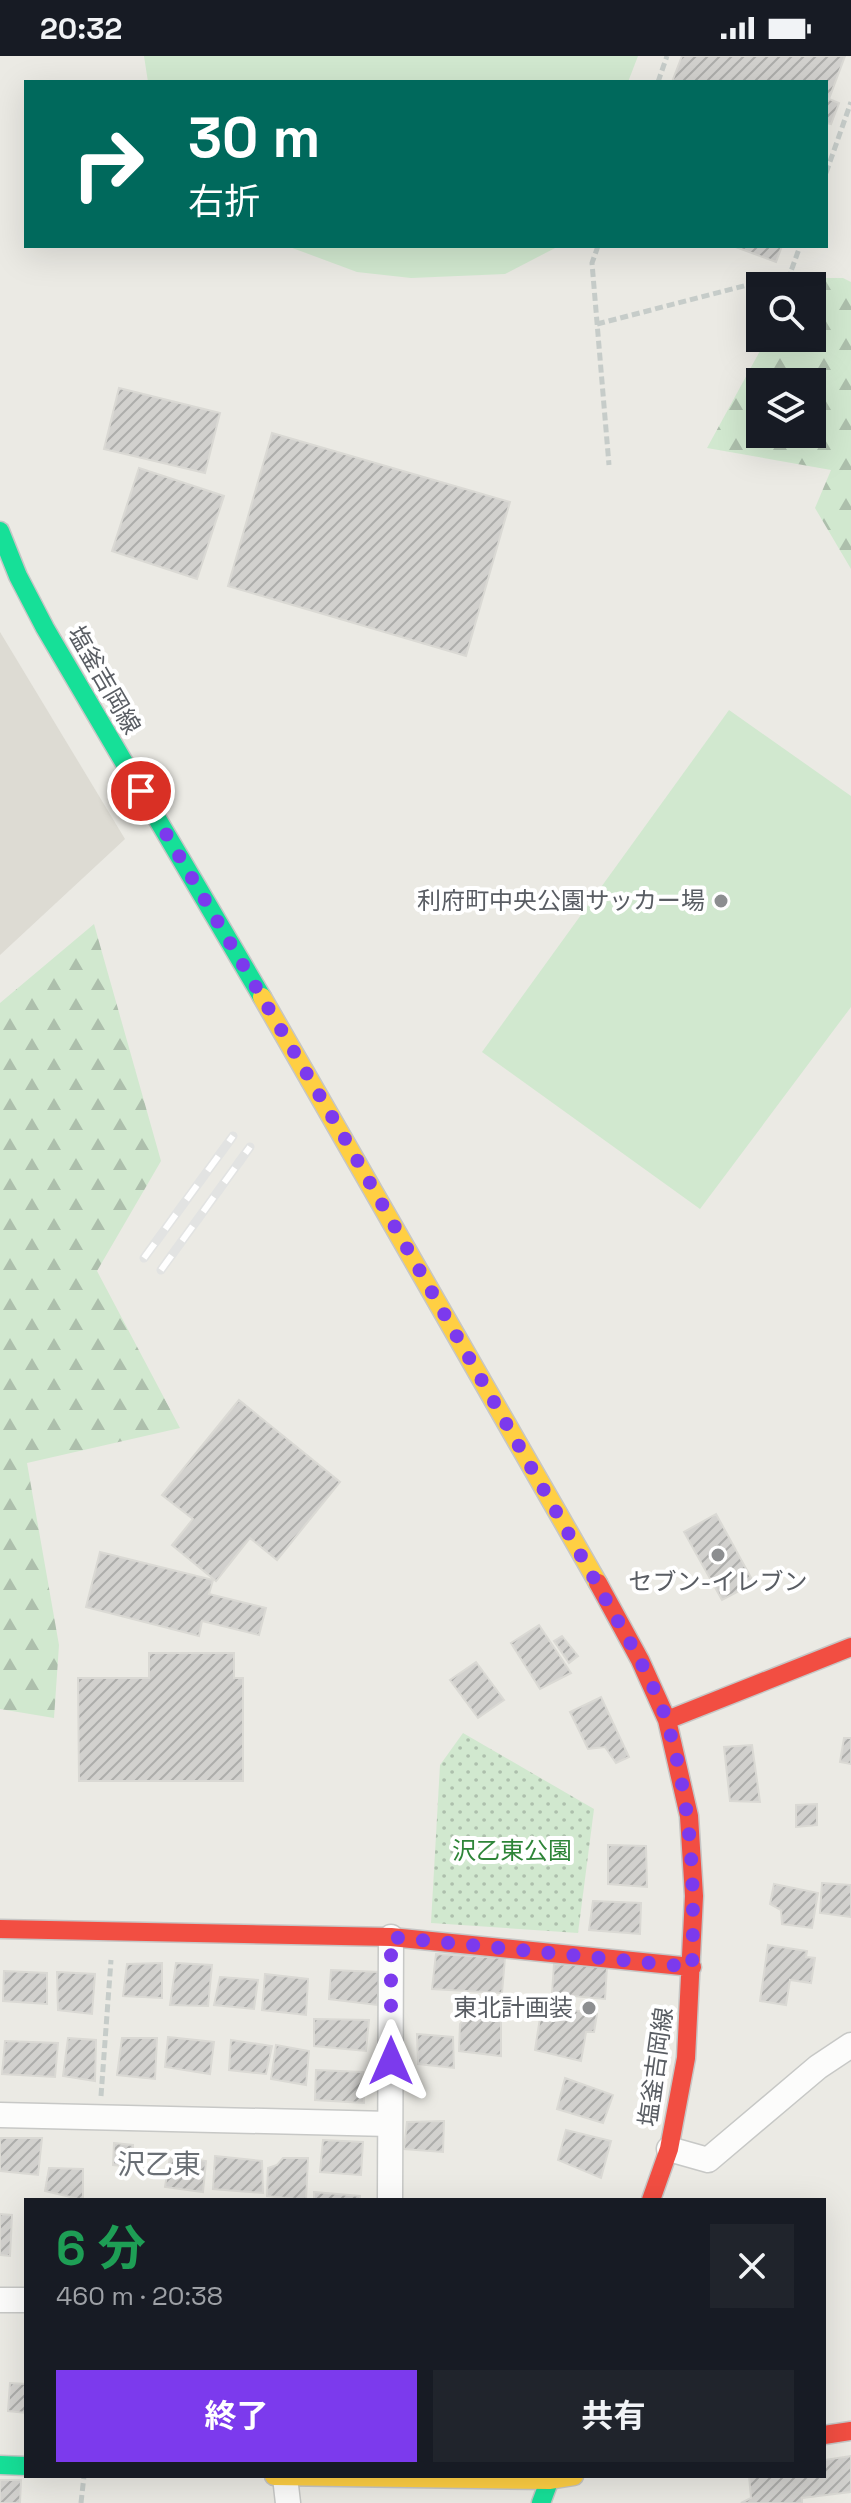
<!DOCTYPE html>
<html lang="ja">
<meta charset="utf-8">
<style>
body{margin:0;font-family:"Space Grotesk","Noto Sans JP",sans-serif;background:#20242c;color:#f1f3f6;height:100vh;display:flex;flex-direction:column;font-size:30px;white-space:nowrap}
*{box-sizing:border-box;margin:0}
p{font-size:26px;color:#9ea1a6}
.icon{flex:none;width:44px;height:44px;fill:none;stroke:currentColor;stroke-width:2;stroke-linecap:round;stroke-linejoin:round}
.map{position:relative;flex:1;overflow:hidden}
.details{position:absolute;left:24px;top:2142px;width:802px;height:280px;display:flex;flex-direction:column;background:#171b24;border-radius:0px;box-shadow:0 8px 32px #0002}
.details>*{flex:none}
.banner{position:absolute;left:24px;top:24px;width:804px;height:168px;border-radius:0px;box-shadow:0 8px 32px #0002;background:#00695c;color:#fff;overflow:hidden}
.tools{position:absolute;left:746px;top:216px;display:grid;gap:16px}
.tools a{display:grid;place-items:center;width:80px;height:80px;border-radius:0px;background:#171b24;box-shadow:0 8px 32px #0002;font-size:40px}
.pin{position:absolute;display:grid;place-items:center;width:68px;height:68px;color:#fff;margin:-34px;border:4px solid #fff;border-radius:50%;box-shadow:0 2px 8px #0007}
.me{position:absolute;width:88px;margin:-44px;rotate:0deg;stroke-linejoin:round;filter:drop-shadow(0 0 6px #0008)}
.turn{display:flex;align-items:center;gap:28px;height:168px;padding:0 32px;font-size:36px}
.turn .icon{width:104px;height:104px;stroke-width:2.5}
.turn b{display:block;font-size:56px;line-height:68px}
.round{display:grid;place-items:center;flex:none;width:84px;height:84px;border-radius:0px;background:#20242c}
.summary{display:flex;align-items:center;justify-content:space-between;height:136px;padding:0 32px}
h1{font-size:48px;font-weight:700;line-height:60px;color:#1e9e55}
.action{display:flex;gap:16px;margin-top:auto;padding:16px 32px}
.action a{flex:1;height:92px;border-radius:0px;background:#7c3aed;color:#fff;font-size:32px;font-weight:700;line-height:92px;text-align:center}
.action a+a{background:#20242c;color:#f1f3f6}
.status{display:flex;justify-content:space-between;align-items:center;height:56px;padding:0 40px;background:#171b24;direction:ltr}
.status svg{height:22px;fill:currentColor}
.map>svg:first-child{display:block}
.education{fill:#dddbd3}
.grass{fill:url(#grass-dots)}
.forest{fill:url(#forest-firs);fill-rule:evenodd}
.pitch{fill:#d1e8cf}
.building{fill:url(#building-hatch);stroke:#dad9d4;stroke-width:2}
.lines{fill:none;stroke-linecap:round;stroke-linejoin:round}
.street-casing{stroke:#c7c8c6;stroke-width:27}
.fast-casing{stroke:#c6c6c5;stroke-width:21}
.slow-casing{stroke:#c6c6c5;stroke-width:21}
.jam-casing{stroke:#c6c6c5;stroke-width:21}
.path{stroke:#c6ccc9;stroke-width:5;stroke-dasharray:8 4;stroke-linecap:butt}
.street{stroke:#fcfcfb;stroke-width:24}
.fast{stroke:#16e098;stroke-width:18}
.slow{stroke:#ffcf43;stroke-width:18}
.jam{stroke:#f24e42;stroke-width:18}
.rail-casing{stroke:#e2e3e2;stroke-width:9}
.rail{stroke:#fff;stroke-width:6;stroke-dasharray:18;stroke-linecap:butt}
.route{stroke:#7c3aed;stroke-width:14;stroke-dasharray:0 25.2}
.poi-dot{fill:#8c8e90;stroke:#fff;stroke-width:3}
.labels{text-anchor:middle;stroke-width:8;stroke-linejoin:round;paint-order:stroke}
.street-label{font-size:24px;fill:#595d63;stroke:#fff}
.poi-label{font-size:24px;fill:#595d63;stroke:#fff;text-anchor:end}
.park-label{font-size:24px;fill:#2e8538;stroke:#fff}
.quarter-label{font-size:28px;fill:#6a6f75;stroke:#fff}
</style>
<div class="status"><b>20:32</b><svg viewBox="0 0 49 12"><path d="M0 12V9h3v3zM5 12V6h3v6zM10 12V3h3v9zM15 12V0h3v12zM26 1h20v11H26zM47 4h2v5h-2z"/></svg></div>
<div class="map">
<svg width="851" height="2447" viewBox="0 0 851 2447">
<defs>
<pattern id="grass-dots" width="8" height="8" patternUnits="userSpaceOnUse" patternTransform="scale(2)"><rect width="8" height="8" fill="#d1e8cf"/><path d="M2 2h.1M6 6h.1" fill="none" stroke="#adbfac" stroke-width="1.8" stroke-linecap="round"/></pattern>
<pattern id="forest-firs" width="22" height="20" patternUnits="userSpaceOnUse" patternTransform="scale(2)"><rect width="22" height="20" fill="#d1e8cf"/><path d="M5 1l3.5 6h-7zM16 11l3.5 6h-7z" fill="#adbfac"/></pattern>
<pattern id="building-hatch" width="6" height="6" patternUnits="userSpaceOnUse" patternTransform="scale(2)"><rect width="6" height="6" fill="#d2d1ce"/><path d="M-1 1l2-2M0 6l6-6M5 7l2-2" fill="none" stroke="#adadab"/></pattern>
</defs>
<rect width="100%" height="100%" fill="#ebeae4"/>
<path class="education" d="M0 576 125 783 0 899Z"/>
<path class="grass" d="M463 1677 594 1753 578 1877 431 1867 440 1709Z"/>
<path class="forest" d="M800 222H843L851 226V513L815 452 831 414 707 392 767 282H812V230H796ZM760 326H812V378H760Z
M94 868 161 1105 97 1215 180 1372 27 1407 59 1589 54 1662 0 1653V947Z"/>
<path class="pitch" d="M144 0H638L628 26H148Z
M287 190H559L505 218 411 222 357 216Z
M729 654 851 740V951L700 1153 482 996Z"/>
<path class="building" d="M682 0H845L829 43 839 47 831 68 826 67V26H672Z
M733 190H782L776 206Z
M119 332 220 357 205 417 104 393Z
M272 377 510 446 466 600 228 530Z
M139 412 224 440 197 523 112 495Z
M239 1344 340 1426 277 1504 250 1482 216 1525 172 1489 193 1463 162 1439Z
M716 1458 754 1527 722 1544 684 1476Z
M100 1496 213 1524 209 1538 266 1552 259 1579 202 1565 199 1580 86 1551Z
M539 1569 571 1617 540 1633 511 1587Z
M562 1580 578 1600 569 1607 554 1585Z
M149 1597H234V1622H243V1725H79L78 1622H149Z
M476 1606 504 1644 478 1662 450 1624Z
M601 1641 629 1701 616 1707 605 1691 588 1693 570 1656Z
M844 1682H851V1708L840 1706Z
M752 1689 760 1746 730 1745 724 1691Z
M817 1748V1769L796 1771V1749Z
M608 1789 646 1790 647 1831 608 1828Z
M822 1827 851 1829V1861L820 1857Z
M774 1828 818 1837 812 1872 782 1868 781 1854 770 1848Z
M593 1845 641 1847 640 1878 589 1874Z
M768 1889 807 1895 806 1901 815 1902 811 1927 790 1924 786 1949 760 1945Z
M436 1898 505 1902 502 1937 432 1933Z
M162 1907V1942L123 1940 127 1908Z
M176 1907 212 1909 208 1950 170 1949Z
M554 1908 607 1911 605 1943 552 1938Z
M331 1914 380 1916 377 1949 329 1943Z
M4 1915 47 1917V1948L3 1945Z
M57 1916 95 1918 92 1958 58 1954Z
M265 1918 308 1923 306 1959 262 1954Z
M220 1921 258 1924 254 1953 214 1949Z
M542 1949 597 1958 594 1976H586L581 2005 535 1994Z
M473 1952 501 1956V2000L459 1995 460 1968Z
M314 1963 369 1964 366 1995 314 1990Z
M417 1978 453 1981 454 2012 418 2008Z
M168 1981 214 1986 210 2018 165 2011Z
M68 1982 96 1984 95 2025 63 2020Z
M122 1982H157L155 2023 117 2019Z
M231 1984 272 1990 266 2018 229 2014Z
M5 1985 58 1987 55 2021 2 2018Z
M276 1989 309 1995 306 2029 271 2023Z
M316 2014 363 2016 364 2047 315 2044Z
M565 2022 613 2039 603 2067 557 2053Z
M444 2065 443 2096 404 2093 407 2066Z
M566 2074 611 2085 601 2122 558 2104Z
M0 2082H42L38 2119 0 2115Z
M323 2084 363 2086 361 2119 320 2116Z
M114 2087 133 2089V2111L113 2109Z
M170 2100 206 2105 203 2136 165 2131Z
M215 2100 262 2105 263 2137 213 2133Z
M283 2102H308L306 2144 267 2140 268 2112 277 2109Z
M49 2112 83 2113V2144L45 2135Z
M314 2136 360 2140V2144H314Z
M0 2158 12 2159 10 2200 0 2199Z
M10 2327 26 2328V2357L8 2355Z
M851 2400V2436L802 2442V2447H741L751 2442 749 2420H824V2404Z
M0 2424H21L20 2447H0Z"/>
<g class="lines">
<g class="street-casing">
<path id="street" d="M0 2059 390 2068
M669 2093 708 2104 818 2011 851 1989
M390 2144 391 1881
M0 2244H26
M285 2421 288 2447"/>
</g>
<g class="fast-casing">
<path id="fast" d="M0 475 18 520 45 572 262 941
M0 2409 26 2410
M541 2447 551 2420"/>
</g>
<g class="slow-casing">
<path id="slow" d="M262 941 598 1527
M274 2420 549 2424 574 2420"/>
</g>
<g class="jam-casing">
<path id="jam" d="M598 1527 640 1604 667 1664 689 1760 694 1840 686 2002 669 2093 651 2144
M667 1664 851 1591
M0 1873 391 1881 692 1911
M824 2379 851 2375"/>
</g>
<path class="path" d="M658 26 667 0
M826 117 851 46
M598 190 592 207 609 409
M597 268 790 218 800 190
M101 2040 111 1904
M81 2447 84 2420"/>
<use href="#street" class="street"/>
<use href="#fast" class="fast"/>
<use href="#slow" class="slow"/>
<use href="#jam" class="jam"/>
<g class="rail-casing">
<path id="rail" d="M144 1202 233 1080
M161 1214 250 1091"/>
</g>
<use href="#rail" class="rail"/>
</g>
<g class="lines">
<path class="route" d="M141 735 348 1088 640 1604C649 1624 661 1645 667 1666 692 1750 695 1824 692 1911L391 1881V2005"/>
</g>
<g class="poi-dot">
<circle cx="721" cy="845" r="8"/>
<circle cx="718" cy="1499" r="8"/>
<circle cx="589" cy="1952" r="8"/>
</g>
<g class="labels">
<g class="street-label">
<text transform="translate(104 624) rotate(60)" y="8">塩釜吉岡線</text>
<text transform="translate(656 2011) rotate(-82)" y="8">塩釜吉岡線</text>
</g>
<g class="poi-label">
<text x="705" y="853">利府町中央公園サッカー場</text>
<text x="718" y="1534" text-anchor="middle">セブン-イレブン</text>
<text x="573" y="1960">東北計画装</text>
</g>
<g class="park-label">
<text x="512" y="1803">沢乙東公園</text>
</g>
<g class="quarter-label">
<text x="159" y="2118">沢乙東</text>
</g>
</g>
</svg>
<div class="tools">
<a><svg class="icon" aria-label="search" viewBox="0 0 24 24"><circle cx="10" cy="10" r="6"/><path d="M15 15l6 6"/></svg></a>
<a><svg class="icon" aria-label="layers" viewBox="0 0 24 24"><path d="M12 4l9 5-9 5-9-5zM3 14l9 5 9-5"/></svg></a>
</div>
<div class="pin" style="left:141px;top:735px;background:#d93025"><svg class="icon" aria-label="arrive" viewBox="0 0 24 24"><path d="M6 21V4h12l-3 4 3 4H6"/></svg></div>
<svg class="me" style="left:391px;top:2005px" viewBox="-20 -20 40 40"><path d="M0-17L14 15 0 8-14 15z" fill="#7c3aed" stroke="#fff" stroke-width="4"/></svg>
<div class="banner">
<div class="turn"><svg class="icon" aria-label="right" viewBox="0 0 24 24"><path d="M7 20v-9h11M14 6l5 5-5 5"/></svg><div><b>30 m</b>右折</div></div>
</div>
<section class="details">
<div class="summary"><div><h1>6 分</h1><p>460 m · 20:38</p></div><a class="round"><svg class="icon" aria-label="close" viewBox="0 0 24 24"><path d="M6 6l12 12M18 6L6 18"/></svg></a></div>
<div class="action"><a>終了</a><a>共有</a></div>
</section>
</div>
